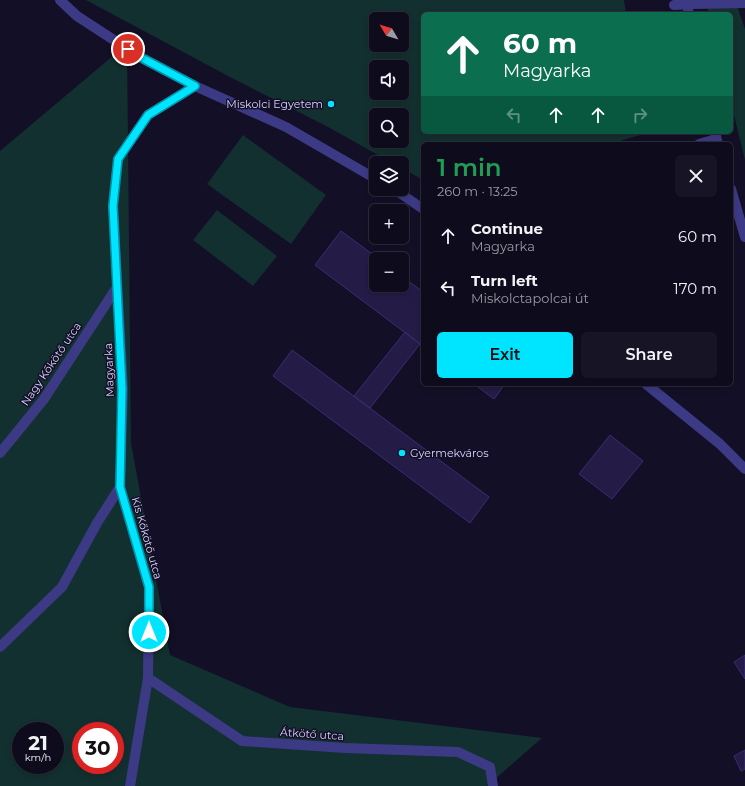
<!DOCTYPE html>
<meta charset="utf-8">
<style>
body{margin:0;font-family:Montserrat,sans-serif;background:#171425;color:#f1f3f6;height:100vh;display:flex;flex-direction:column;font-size:15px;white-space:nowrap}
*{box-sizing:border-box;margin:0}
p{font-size:13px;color:#9b9ba3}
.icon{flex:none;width:22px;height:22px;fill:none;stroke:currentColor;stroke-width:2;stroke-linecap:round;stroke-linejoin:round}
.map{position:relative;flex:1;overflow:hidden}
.panel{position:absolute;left:421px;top:142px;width:312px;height:244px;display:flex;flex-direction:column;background:#0e0b1c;border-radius:6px;box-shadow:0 2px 6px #0003,0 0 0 1px #2e2b3b}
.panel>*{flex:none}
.guide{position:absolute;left:421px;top:12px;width:312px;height:122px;border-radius:6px;box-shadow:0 2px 6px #0003,0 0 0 1px #2e2b3b;background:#0b6e4f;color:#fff;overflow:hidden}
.needle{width:26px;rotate:308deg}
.buttons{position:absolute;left:369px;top:12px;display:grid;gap:8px}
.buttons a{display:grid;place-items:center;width:40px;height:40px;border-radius:6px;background:#0e0b1c;box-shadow:0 2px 6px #0003,0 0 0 1px #2e2b3b;font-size:20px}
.speed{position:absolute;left:12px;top:722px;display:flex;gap:8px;font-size:20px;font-weight:700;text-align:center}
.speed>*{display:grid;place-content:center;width:52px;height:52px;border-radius:50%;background:#0e0b1c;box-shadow:0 2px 6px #0003,0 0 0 1px #2e2b3b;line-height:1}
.speed small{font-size:10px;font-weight:400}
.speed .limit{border:6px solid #d22;background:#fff;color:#111}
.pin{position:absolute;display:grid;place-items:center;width:34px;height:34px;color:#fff;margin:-17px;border:2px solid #fff;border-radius:50%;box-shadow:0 1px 4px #0007}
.me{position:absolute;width:44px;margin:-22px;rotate:0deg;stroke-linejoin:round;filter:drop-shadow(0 0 3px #0008)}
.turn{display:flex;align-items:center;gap:14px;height:84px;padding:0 16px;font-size:18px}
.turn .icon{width:52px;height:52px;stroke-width:2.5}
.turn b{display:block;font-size:28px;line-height:34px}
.lanes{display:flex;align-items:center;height:38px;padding:0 16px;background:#0003;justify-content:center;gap:20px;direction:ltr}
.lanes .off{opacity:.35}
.round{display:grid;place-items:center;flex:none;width:42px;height:42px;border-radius:6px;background:#171425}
.headline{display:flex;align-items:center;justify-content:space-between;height:68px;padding:0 16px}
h1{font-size:24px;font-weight:600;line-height:30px;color:#1e9e55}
.primary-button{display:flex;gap:8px;margin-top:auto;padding:8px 16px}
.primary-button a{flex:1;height:46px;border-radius:6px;background:#00e5ff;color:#111;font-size:16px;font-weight:600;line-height:46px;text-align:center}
.primary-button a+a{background:#171425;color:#f1f3f6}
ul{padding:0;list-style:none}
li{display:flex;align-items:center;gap:12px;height:52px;padding:0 16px}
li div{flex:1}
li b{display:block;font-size:15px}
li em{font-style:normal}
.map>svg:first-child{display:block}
.green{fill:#12302f;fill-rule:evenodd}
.building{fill:#241b47;stroke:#3b2d73}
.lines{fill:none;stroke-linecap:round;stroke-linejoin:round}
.minor{stroke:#3d3a85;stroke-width:10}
.tertiary{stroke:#3d3a85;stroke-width:10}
.minor-bridge{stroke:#3d3a85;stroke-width:10}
.route-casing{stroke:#0095a6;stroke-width:10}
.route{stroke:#00e5ff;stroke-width:7}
.poi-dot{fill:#00e5ff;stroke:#130f26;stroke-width:1.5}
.labels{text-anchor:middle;stroke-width:3;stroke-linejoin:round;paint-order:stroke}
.poi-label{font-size:11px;fill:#d9d4ff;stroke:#130f26;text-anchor:end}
.street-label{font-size:11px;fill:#d9d4ff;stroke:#130f26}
</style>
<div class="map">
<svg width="745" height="786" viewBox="0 0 745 786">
<rect width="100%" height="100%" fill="#130f26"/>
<path class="green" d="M86 0H624L626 14H423V132H647V133L610 144H423V180L402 168V163H392L330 128 228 76ZM376 19H402V45H376ZM376 67H402V93H376ZM376 115H402V141H376Z
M735 0 745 29V160L731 103V14H709L706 2Z
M127 44 131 443 170 655 290 707 542 738 487 786H0V151ZM21 731H55V765H21ZM81 731H115V765H81Z
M243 135 326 195 291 244 207 184Z
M217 210 277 256 253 286 193 240Z"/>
<path class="building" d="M341 231 379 259H376V285H402V276L423 292V346L315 265Z
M405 332 420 344 370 408 354 396Z
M292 350 489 497 470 523 273 376Z
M474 384H505L494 399Z
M610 435 643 461 612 499 579 474Z
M745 655V679L734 662Z
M745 750V769L741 771 734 756Z"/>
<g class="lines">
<path class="minor" d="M60 0 77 16 140 57 195 86 286 127 376 179
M694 4 745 3
M699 144 716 139
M394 189 423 209
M646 384 720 444 745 469
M0 453 44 399 117 287
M120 487 149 587 148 678 130 786
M0 647 62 587 97 523 120 487 123 389 113 205 118 159 148 115 195 86
M148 678 242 741 345 748 458 752 490 767 493 786"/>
<path class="tertiary" d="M686 0 689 14
M715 132 718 144
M731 189 745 237"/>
<path class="minor-bridge" d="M674 5 694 4"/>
</g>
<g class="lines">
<g class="route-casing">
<path id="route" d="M128 49 140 57 195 86 148 115 118 159 113 206 122 389 120 487 149 587V632"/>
</g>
<use href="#route" class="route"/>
</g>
<g class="poi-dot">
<circle cx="331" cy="104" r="4"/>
<circle cx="402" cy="453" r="4"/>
</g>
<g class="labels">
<g class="poi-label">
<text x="323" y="108">Miskolci Egyetem</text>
<text x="410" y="457" text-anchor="start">Gyermekváros</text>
</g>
<g class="street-label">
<text transform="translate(51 364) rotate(-56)" y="4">Nagy Kőkötő utca</text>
<text transform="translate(109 370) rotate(-92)" y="4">Magyarka</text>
<text transform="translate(147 538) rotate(74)" y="4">Kis Kőkötő utca</text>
<text transform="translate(312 734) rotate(4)" y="4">Átkötő utca</text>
</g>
</g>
</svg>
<div class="buttons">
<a><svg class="needle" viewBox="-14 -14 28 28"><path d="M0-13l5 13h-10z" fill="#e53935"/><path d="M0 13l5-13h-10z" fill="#9b9ba3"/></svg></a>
<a><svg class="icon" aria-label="sound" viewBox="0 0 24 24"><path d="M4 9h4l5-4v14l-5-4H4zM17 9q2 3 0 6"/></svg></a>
<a><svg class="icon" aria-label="search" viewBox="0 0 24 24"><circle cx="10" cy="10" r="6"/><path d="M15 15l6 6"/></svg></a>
<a><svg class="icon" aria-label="layers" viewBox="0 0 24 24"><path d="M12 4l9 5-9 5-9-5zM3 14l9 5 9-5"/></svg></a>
<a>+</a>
<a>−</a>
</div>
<div class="speed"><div>21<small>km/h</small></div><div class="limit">30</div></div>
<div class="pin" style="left:128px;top:49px;background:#d93025"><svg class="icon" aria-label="arrive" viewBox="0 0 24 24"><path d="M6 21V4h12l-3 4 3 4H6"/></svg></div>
<svg class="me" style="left:149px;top:632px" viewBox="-20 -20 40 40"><circle r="17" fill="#00e5ff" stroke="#fff" stroke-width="3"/><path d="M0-11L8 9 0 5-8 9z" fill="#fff"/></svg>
<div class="guide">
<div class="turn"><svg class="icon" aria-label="ahead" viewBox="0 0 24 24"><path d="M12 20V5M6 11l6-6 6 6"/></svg><div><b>60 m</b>Magyarka</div></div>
<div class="lanes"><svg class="icon off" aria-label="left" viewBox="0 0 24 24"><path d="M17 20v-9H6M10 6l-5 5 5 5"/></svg><svg class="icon" aria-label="ahead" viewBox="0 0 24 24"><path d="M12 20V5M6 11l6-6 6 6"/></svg><svg class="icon" aria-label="ahead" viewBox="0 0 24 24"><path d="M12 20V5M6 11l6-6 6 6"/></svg><svg class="icon off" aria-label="right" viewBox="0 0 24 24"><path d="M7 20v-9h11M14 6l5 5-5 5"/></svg></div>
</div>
<section class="panel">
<div class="headline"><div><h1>1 min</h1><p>260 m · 13:25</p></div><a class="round"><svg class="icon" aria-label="close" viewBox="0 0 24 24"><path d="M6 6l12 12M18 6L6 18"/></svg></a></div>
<ul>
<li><svg class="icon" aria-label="ahead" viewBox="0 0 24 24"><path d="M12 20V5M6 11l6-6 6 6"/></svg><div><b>Continue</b><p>Magyarka</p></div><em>60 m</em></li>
<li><svg class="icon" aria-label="left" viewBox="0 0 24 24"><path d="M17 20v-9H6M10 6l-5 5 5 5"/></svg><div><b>Turn left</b><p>Miskolctapolcai út</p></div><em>170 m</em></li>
</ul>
<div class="primary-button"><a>Exit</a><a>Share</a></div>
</section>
</div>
